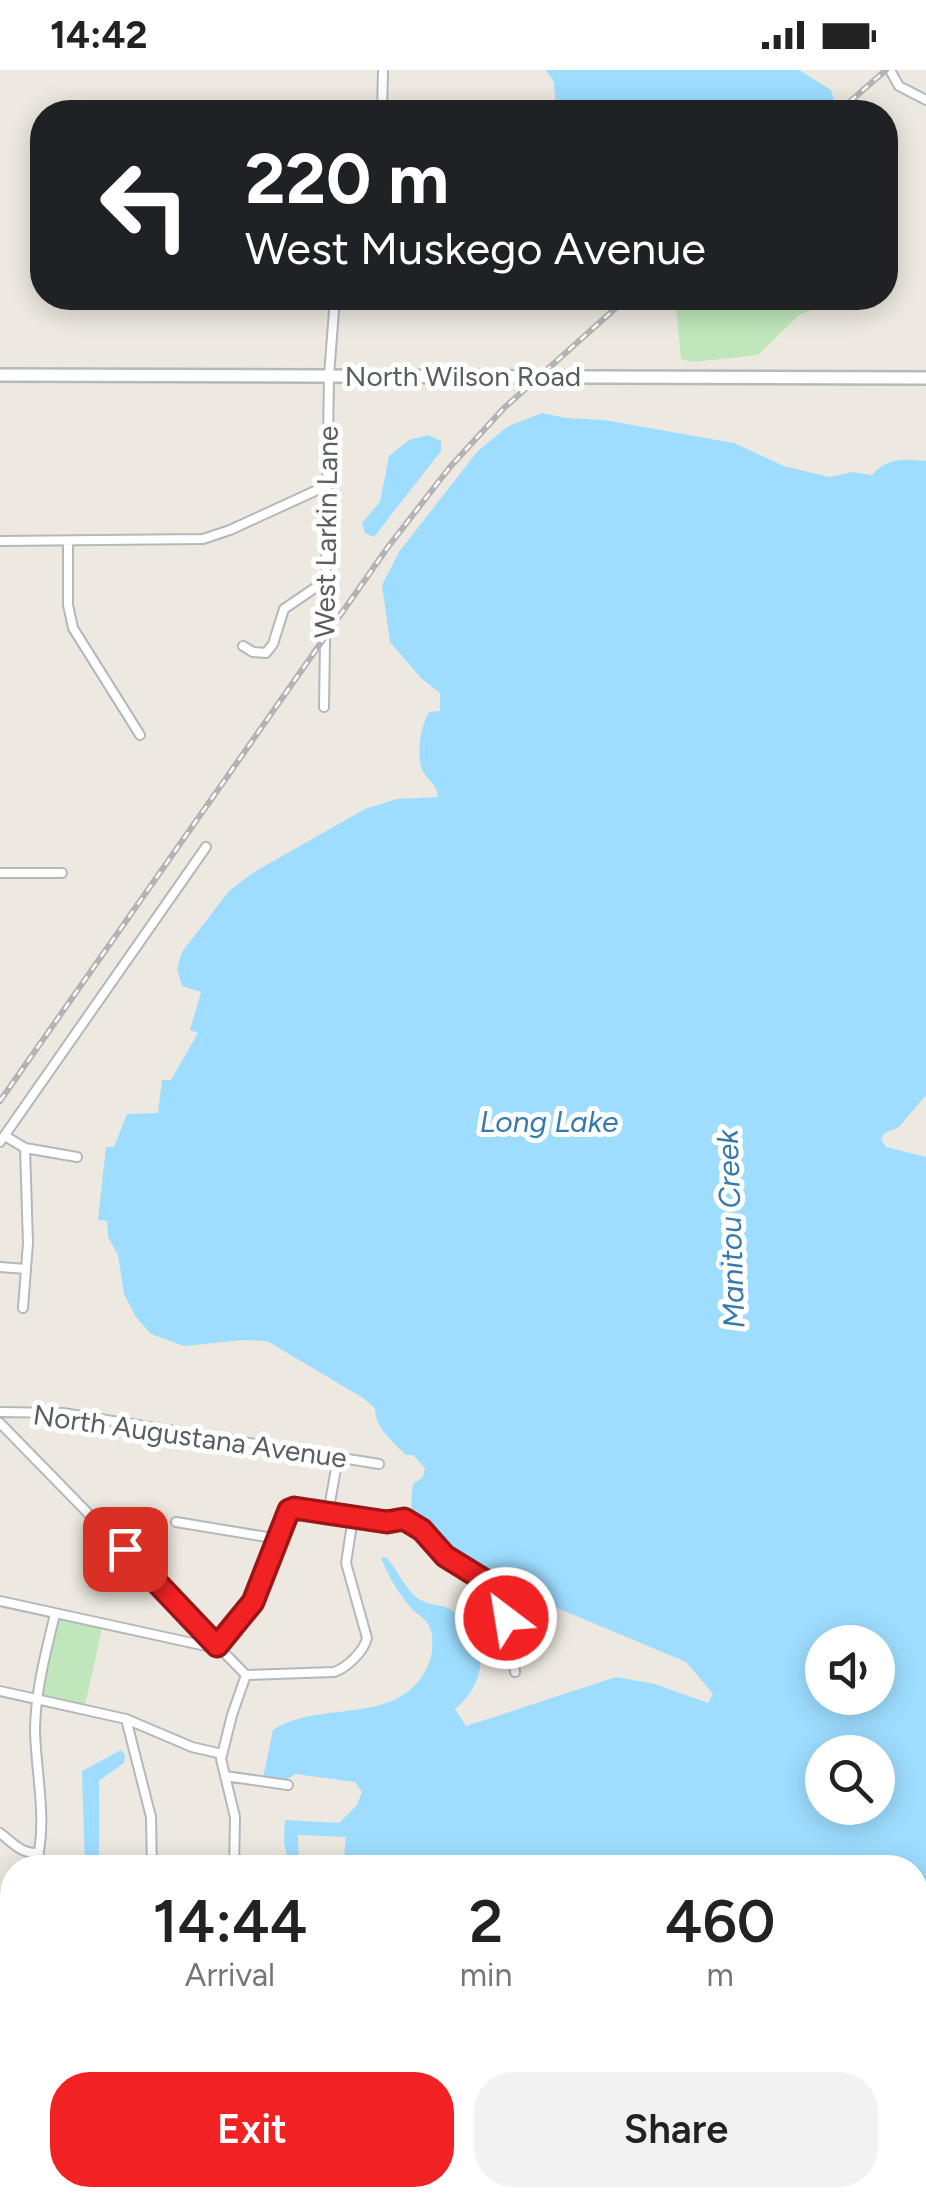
<!DOCTYPE html>
<style>
body{margin:0;font-family:Figtree,sans-serif;background:#f2f2f2;color:#222;height:100vh;display:flex;flex-direction:column;font-size:38px;white-space:nowrap}
*{box-sizing:border-box;margin:0}
p{font-size:32px;color:#767676}
.icon{flex:none;width:55px;height:55px;fill:none;stroke:currentColor;stroke-width:2;stroke-linecap:round;stroke-linejoin:round}
.map{position:relative;flex:1;overflow:hidden}
.details{position:absolute;left:0px;top:1785px;width:928px;height:352px;display:flex;flex-direction:column;background:#fff;border-radius:40px 40px 0 0;box-shadow:0 5px 25px #0003}
.details>*{flex:none}
.top-card{position:absolute;left:30px;top:30px;width:868px;height:210px;border-radius:40px;box-shadow:0 5px 25px #0003;background:#202124;color:#fff;overflow:hidden}
.buttons{position:absolute;left:805px;top:1555px;display:grid;gap:20px}
.buttons a{display:grid;place-items:center;width:90px;height:90px;border-radius:50%;background:#fff;box-shadow:0 5px 25px #0003;font-size:50px}
.pin{position:absolute;display:grid;place-items:center;width:85px;height:85px;color:#fff;margin:-42px;border-radius:20px;box-shadow:0 5px 15px #0006}
.me{position:absolute;width:110px;margin:-55px;rotate:329deg;stroke-linejoin:round;filter:drop-shadow(0 0 8px #0008)}
.turn{display:flex;align-items:center;gap:35px;height:210px;padding:0 50px;font-size:45px}
.turn .icon{width:130px;height:130px;stroke-width:2.5}
.turn b{display:block;font-size:70px;line-height:85px}
.eta{display:flex;justify-content:space-evenly;align-items:center;height:170px;text-align:center}
.eta b{font-size:60px;font-weight:600;line-height:70px}
.cta{display:flex;gap:20px;margin-top:auto;padding:20px 50px}
.cta a{flex:1;height:115px;border-radius:40px;background:#f22123;color:#fff;font-size:40px;font-weight:600;line-height:115px;text-align:center}
.cta a+a{background:#f2f2f2;color:#222}
.status{display:flex;justify-content:space-between;align-items:center;height:70px;padding:0 50px;background:#fff;direction:ltr}
.status svg{height:28px;fill:currentColor}
.map>svg:first-child{display:block}
.green{fill:#bfe7bb}
.water{fill:#9eddff;fill-rule:evenodd}
.lines{fill:none;stroke-linecap:round;stroke-linejoin:round}
.street-casing{stroke:#b3b8bc;stroke-width:12}
.secondary-casing{stroke:#b4b9be;stroke-width:16}
.street{stroke:#fff;stroke-width:8}
.secondary{stroke:#fff;stroke-width:11}
.rail-casing{stroke:#b2b3b3;stroke-width:6}
.rail{stroke:#fff;stroke-width:2.5;stroke-dasharray:8;stroke-linecap:butt}
.route-casing{stroke:#9d1517;stroke-width:25}
.route{stroke:#f22123;stroke-width:18}
.labels{text-anchor:middle;stroke-width:10;stroke-linejoin:round;paint-order:stroke}
.street-label{font-size:28px;fill:#595e62;stroke:#fff}
.water-label{font-size:30px;font-style:italic;fill:#357aad;stroke:#fff}
</style>
<div class="status"><b>14:42</b><svg viewBox="0 0 49 12"><path d="M0 12V9h3v3zM5 12V6h3v6zM10 12V3h3v9zM15 12V0h3v12zM26 1h20v11H26zM47 4h2v5h-2z"/></svg></div>
<div class="map">
<svg width="926" height="2136" viewBox="0 0 926 2136">
<rect width="100%" height="100%" fill="#ede9e0"/>
<path class="green" d="M675 228H838L799 245 758 285 693 292 681 289Z
M55 1544 103 1554 84 1640 37 1629Z
M16 2125H240L232 2136H20Z"/>
<path class="water" d="M546 0H799L831 20 835 34 824 42H556L554 12Z
M542 343 566 348 604 350 734 373 784 396 829 407 852 402 872 405C888 387 903 389 926 391V1025L899 1057 885 1063 881 1069 886 1077 926 1087V2136H233L240 2125H915V1798L343 1797 346 1767 298 1765 299 1797H289L284 1771 285 1750 339 1753 357 1735 362 1722 355 1712 295 1704 283 1712 263 1708 273 1660C322 1628 402 1659 429 1593 433 1583 434 1565 429 1556 426 1549 417 1544 413 1540 400 1526 388 1506 381 1488L386 1487C398 1499 407 1525 423 1531 445 1540 452 1531 462 1557L469 1555C489 1585 482 1617 455 1639L466 1656 616 1607 655 1614 708 1633 713 1624 686 1592 557 1538 441 1473 415 1448 411 1434 413 1414 423 1407 425 1398 413 1385H406C393 1372 375 1358 375 1338L363 1328 267 1271 243 1270 184 1276 151 1264 136 1247 124 1224 118 1185 108 1167 107 1151 98 1150 106 1077H114L127 1044 158 1043 162 1010H171L198 963 190 960 201 922 182 916 177 899 182 882 229 821 254 802 365 739 397 729 438 727C437 713 427 711 422 699 416 682 421 656 429 642L440 641V623L421 608 390 572 382 515 399 482 477 382 507 357ZM822 1572H878V1628H822ZM822 1682H878V1738H822Z
M428 365 441 371V381L374 467 365 463 362 453 380 432 389 386 409 370Z
M121 1680 125 1685 124 1693 99 1711V1797H85L82 1701Z
M0 1819 12 1829V2033C0 2053 12 2101 12 2125H16L20 2136H14L3 2096 4 2052 0 2043 9 2023 7 1923 11 1860 8 1852 0 1844Z"/>
<g class="lines">
<g class="street-casing">
<path id="street" d="M890 0 899 16 926 30
M382 42 383 0
M0 471 203 469 230 460 326 416
M68 471V535L73 558 140 665
M243 576 253 582 266 583 273 574 284 539 325 511
M324 637 329 305 335 228
M0 803H62
M5 1066 25 1078 77 1087
M0 1072 206 777
M0 1197 26 1199
M23 1238 28 1173 25 1078
M0 1342 63 1343 379 1394
M0 1353 246 1605
M328 1444 338 1387
M176 1452 279 1469
M0 1531 206 1576H217L253 1532 289 1440 294 1438 387 1452 404 1449C422 1454 430 1473 444 1485 457 1496 477 1501 490 1513 512 1533 511 1575 515 1602
M246 1605 334 1602C347 1598 364 1581 367 1568L346 1493 353 1448
M0 1621 126 1649 192 1677 222 1684
M126 1649 151 1747 152 1798
M225 1706 288 1715
M0 1763C12 1772 22 1785 39 1783
M307 1794V1798
M34 1798C50 1759 35 1700 35 1658 36 1618 46 1582 55 1544
M234 1798 235 1747 221 1689 232 1645 246 1605"/>
</g>
<g class="secondary-casing">
<path id="secondary" d="M0 305 926 308"/>
</g>
<use href="#street" class="street"/>
<use href="#secondary" class="secondary"/>
<g class="rail-casing">
<path id="rail" d="M838 42 886 0
M0 1031 388 477 450 397 504 338 627 228"/>
</g>
<use href="#rail" class="rail"/>
</g>
<g class="lines">
<g class="route-casing">
<path id="route" d="M125 1479 217 1576 253 1532 289 1440 294 1438 387 1452 404 1449 422 1460 445 1486 492 1515 502 1531 506 1548"/>
</g>
<use href="#route" class="route"/>
</g>
<g class="labels">
<g class="street-label">
<text x="463" y="316">North Wilson Road</text>
<text transform="translate(326 462) rotate(-89)" y="10">West Larkin Lane</text>
<text transform="translate(190 1366) rotate(8)" y="10">North Augustana Avenue</text>
</g>
<g class="water-label">
<text x="549" y="1062">Long Lake</text>
<text transform="translate(731 1159) rotate(-92)" y="10">Manitou Creek</text>
</g>
</g>
</svg>
<div class="buttons">
<a><svg class="icon" aria-label="sound" viewBox="0 0 24 24"><path d="M4 9h4l5-4v14l-5-4H4zM17 9q2 3 0 6"/></svg></a>
<a><svg class="icon" aria-label="search" viewBox="0 0 24 24"><circle cx="10" cy="10" r="6"/><path d="M15 15l6 6"/></svg></a>
</div>
<div class="pin" style="left:125px;top:1479px;background:#d93025"><svg class="icon" aria-label="arrive" viewBox="0 0 24 24"><path d="M6 21V4h12l-3 4 3 4H6"/></svg></div>
<svg class="me" style="left:506px;top:1548px" viewBox="-20 -20 40 40"><circle r="17" fill="#f22123" stroke="#fff" stroke-width="3"/><path d="M0-11L8 9 0 5-8 9z" fill="#fff"/></svg>
<div class="top-card">
<div class="turn"><svg class="icon" aria-label="left" viewBox="0 0 24 24"><path d="M17 20v-9H6M10 6l-5 5 5 5"/></svg><div><b>220 m</b>West Muskego Avenue</div></div>
</div>
<section class="details">
<div class="eta">
<div><b>14:44</b><p>Arrival</p></div>
<div><b>2</b><p>min</p></div>
<div><b>460</b><p>m</p></div>
</div>
<div class="cta"><a>Exit</a><a>Share</a></div>
</section>
</div>
